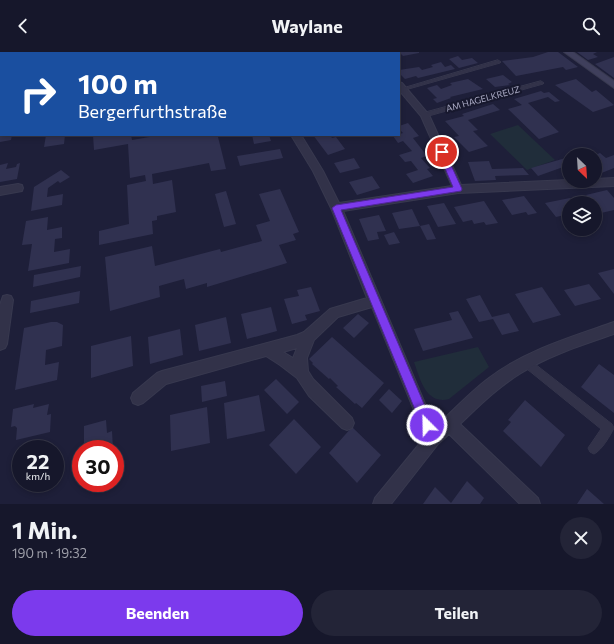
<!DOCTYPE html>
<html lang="de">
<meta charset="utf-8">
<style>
body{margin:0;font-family:Commissioner,sans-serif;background:#232437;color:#f1f3f6;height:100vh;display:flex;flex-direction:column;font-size:15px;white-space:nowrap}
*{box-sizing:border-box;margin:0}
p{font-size:13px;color:#9e9fa9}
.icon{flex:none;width:22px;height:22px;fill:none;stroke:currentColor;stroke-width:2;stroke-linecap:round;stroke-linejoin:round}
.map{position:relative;height:452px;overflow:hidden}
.sheet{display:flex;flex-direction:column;background:#16172b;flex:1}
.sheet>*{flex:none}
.hud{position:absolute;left:0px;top:0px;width:400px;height:84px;box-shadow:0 2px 6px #0003,0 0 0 1px #353647;background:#1a4fa0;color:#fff;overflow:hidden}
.needle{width:26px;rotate:155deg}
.controls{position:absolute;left:562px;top:96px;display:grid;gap:8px}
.controls a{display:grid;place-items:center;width:40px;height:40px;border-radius:50%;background:#16172b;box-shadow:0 2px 6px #0003,0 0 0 1px #353647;font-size:20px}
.speed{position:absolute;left:12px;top:388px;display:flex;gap:8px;font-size:20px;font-weight:700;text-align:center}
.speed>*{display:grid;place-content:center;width:52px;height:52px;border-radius:50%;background:#16172b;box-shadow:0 2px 6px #0003,0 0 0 1px #353647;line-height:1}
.speed small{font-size:10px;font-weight:400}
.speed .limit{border:6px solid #d22;background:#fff;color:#111}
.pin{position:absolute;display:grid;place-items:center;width:34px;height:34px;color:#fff;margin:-17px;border:2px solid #fff;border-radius:50%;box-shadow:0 1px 4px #0007}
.me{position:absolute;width:44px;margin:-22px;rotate:337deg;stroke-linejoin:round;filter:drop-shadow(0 0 3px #0008)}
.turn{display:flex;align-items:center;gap:14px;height:84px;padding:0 12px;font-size:18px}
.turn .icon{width:52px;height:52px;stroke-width:2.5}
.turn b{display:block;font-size:28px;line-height:34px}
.round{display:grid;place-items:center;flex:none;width:42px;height:42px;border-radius:21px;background:#232437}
.summary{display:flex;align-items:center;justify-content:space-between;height:68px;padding:0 12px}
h1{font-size:24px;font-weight:700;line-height:30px}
.cta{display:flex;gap:8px;margin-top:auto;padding:8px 12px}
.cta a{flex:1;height:46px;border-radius:24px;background:#7c3aed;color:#fff;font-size:16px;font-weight:700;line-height:46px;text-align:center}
.cta a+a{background:#232437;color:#f1f3f6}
header{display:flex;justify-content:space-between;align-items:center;height:52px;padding:0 12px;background:#16172b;font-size:18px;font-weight:700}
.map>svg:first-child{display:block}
.green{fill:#202d3a}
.building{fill:#303150}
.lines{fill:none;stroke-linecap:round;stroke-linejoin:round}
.lane-casing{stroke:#38394f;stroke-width:1}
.street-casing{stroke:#38394f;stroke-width:2}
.secondary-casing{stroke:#38394f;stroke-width:2}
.lane{fill:#323249;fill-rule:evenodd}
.street{fill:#323249;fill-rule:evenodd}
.secondary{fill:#3f3f5c;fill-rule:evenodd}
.route{fill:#7c3aed;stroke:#51269a}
.labels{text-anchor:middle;stroke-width:4;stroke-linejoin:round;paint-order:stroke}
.far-street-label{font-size:9px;fill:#acacc6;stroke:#17182d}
</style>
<header><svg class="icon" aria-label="back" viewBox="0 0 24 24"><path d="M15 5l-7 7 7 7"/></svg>Waylane<svg class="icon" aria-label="search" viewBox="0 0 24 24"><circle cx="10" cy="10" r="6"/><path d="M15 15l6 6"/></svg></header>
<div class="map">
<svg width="614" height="452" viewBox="0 0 614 452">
<rect width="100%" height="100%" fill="#1e1f39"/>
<path class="green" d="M518 73 555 108 527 118 490 82Z
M478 295 489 315 449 347C426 353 420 327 414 310Z"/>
<path class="building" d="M399 0H419V1L403 4Z
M548 0H558L578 15 566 18 563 15 516 24 502 9 533 5Z
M577 0H597L593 2 598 5 588 8Z
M458 4 462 8 472 6 478 11 459 16 449 7Z
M614 5V26L595 12Z
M441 10 445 15 451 13 455 17 418 26 416 24 405 27 399 21V18L419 15 422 18 433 15 431 13Z
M503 23 512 30 508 32 510 33 495 35 486 27Z
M468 27 483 37 450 45 451 46 437 51 433 47 437 46 427 36 437 33 441 37 452 33 450 31Z
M576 27 592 40 596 38 614 53 593 60 555 33Z
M541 39 544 41 549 40 560 49 555 50 548 45 528 51 559 80 539 87 508 57 522 53 514 47Z
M493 52 500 58 468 68 478 78 473 79 488 94 469 100 454 85 459 84 445 69 464 64 462 62Z
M408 71 419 84 413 86 427 104 421 106 430 116 427 117 433 124 413 131 406 122 418 118 411 109 405 110 399 103 412 99 403 89 398 91 393 84 403 81 399 77V74Z
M0 83H12L11 88 0 90Z
M46 83H65L64 92 44 95Z
M93 83H104V85L113 83H131L132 88 161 83H226L218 85 226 117 211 119 209 111 152 122 153 132 172 128 176 160 157 164V168L152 169 153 182 99 193V179L129 172 127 133 146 129 145 123 130 126 128 92 94 98Z
M252 83H269L271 89 254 92Z
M313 83H330L332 86 336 85 345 97 328 103Z
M280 97 283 106 240 114 237 104Z
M600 101 606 106 614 103V116L599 122 595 118V103Z
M569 105V117L566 114 538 124 531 116Z
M354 106 360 116 340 121 334 111Z
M489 109 492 117 523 116 529 123 495 124 496 128 475 129 468 110Z
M8 111 6 117 16 115 17 112 20 111 17 127 0 130V113Z
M61 118 70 125 60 131 58 129 48 136 47 145 63 142 62 153 31 159 34 135Z
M372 124 380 136 357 143 349 130Z
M280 137 299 180 293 182 296 188 279 193 287 211 207 235V231L186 237 184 227 159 234 160 245 110 259 105 205 152 194 155 214 220 197 221 200 262 189 256 173 270 169 259 142Z
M607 138 614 146V158L601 161 595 153V151H593L586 143Z
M226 139 236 172 224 175 215 142Z
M524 144 537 161 528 163 526 160 512 163 502 148Z
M570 146 574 151H569V162L556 165 545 151Z
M484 149 498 171 486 173 484 170 474 172 472 168 463 170 454 155Z
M444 151 456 172 438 175 427 154Z
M412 157 420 174 399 177 392 161Z
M379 163 386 179 377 180 379 187 368 189 359 167Z
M48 165 47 178 62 175V186L55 187 54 200 70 197 69 211 28 219 32 192 22 193 26 169Z
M429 172 436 187 427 188 420 174Z
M394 180 400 191 389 193 384 183Z
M81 214 80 225 33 235 34 223Z
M614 217V242L598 221Z
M589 232 601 247 575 254 564 238Z
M311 235 320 259 305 263 307 268 292 272 284 247 299 244 297 238Z
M542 235 561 263 533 271 515 242Z
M80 239 79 251 30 261 31 249Z
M480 243 492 265 509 261 519 279 502 283 493 267 479 270 466 247Z
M271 255 277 279 247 287 241 262Z
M458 259 473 286 423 299 414 277 452 268 449 261Z
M358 262 369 271 354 286 343 276Z
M226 265 231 291 199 299 195 273Z
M51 270H57L63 273 62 294 46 298 45 313 59 310 57 328 15 338 24 276Z
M180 277 183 303 150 312 148 285Z
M131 284 133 314 91 326V294Z
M332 285 384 331 362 356 356 351 355 352 336 335 338 334 330 326 329 327 312 312 313 311 309 307Z
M599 312 614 323V361L581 335Z
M276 327 299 350 287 362 264 338Z
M225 329 227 344 202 350 201 334Z
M389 337 402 349 392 361 379 348Z
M259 343 265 379 227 387 224 351Z
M525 348 565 383 541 415 503 379 511 370 508 368Z
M34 352 33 356 49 352 47 363 51 362 50 380 16 388 17 376 15 374 11 375 13 357Z
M207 355 210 391 171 399 170 363Z
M294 367 321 395 296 422 269 393Z
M106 368 107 381 112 379 113 397H84V374Z
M352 375 381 403 357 431 329 401Z
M467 429 484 446 480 452H423L435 435 451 451Z
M587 437 604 452H577Z"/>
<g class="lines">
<g class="lane-casing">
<path id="lane" d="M498 8 501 10 500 11 405 38 400 37Z
M541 29 544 31 543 32 425 65 422 63 423 61Z
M526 305 612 372 614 376C610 384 602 398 594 402L590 400 588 396 601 377 522 313 521 310 522 307Z"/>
</g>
<g class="street-casing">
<path id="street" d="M13 0H21V1H13Z
M235 0H243L244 1H236Z
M366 0H374L375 1H367Z
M399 30 402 31 429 63 461 133 569 128 595 129V127L614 126V134L458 141 343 159 435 375C453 359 470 340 489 326 526 298 571 285 614 270V282C582 293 550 303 521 321 498 335 479 354 460 372L538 446 540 452H520L449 382 438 392 391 452H373L375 446 425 385 372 255 338 265 314 288 307 306 308 319 313 327 352 366 354 371 352 376 347 378 342 376 309 344 297 326 280 313 266 304 166 332 143 351 138 353 133 351 131 346 133 341 157 321 162 319 297 283 304 280 330 257 367 246 331 156 313 119 291 83H301L323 119 339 151 452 134 421 64 399 38ZM297 296 293 306 283 300Z
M18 132 22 133 23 136 22 139 0 143V135Z
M7 243 11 244 13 248 7 292 5 296 0 298V253L3 244Z"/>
</g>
<g class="secondary-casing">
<path id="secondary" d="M564 0H573L614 29V36Z
M0 15H1V19H0Z"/>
</g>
<use href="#lane" class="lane"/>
<use href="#street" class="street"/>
<use href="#secondary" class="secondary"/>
</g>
<path class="route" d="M439 98H442L445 100 462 137 461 139 341 158 433 373 431 377 427 379 423 377 332 156 336 153 453 135 438 100Z"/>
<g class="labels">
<g class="far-street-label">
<text transform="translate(483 47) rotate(-15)" y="3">AM HAGELKREUZ</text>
</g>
</g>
</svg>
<div class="controls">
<a><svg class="needle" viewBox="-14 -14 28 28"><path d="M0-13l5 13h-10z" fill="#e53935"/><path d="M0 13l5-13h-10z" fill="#9e9fa9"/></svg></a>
<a><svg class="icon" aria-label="layers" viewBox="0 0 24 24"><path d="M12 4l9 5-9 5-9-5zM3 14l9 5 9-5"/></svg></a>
</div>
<div class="speed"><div>22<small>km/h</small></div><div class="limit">30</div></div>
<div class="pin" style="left:442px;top:100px;background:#d93025"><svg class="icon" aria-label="arrive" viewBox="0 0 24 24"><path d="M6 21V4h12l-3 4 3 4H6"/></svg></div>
<svg class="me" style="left:427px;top:373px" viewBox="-20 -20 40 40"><circle r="17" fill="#7c3aed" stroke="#fff" stroke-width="3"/><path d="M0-11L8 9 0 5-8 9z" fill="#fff"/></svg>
<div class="hud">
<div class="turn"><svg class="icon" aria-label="right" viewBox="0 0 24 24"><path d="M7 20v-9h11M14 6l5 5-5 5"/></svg><div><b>100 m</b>Bergerfurthstraße</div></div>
</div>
</div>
<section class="sheet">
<div class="summary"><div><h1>1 Min.</h1><p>190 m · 19:32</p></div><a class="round"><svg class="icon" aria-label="close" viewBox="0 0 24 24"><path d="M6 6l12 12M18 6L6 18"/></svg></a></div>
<div class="cta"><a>Beenden</a><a>Teilen</a></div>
</section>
